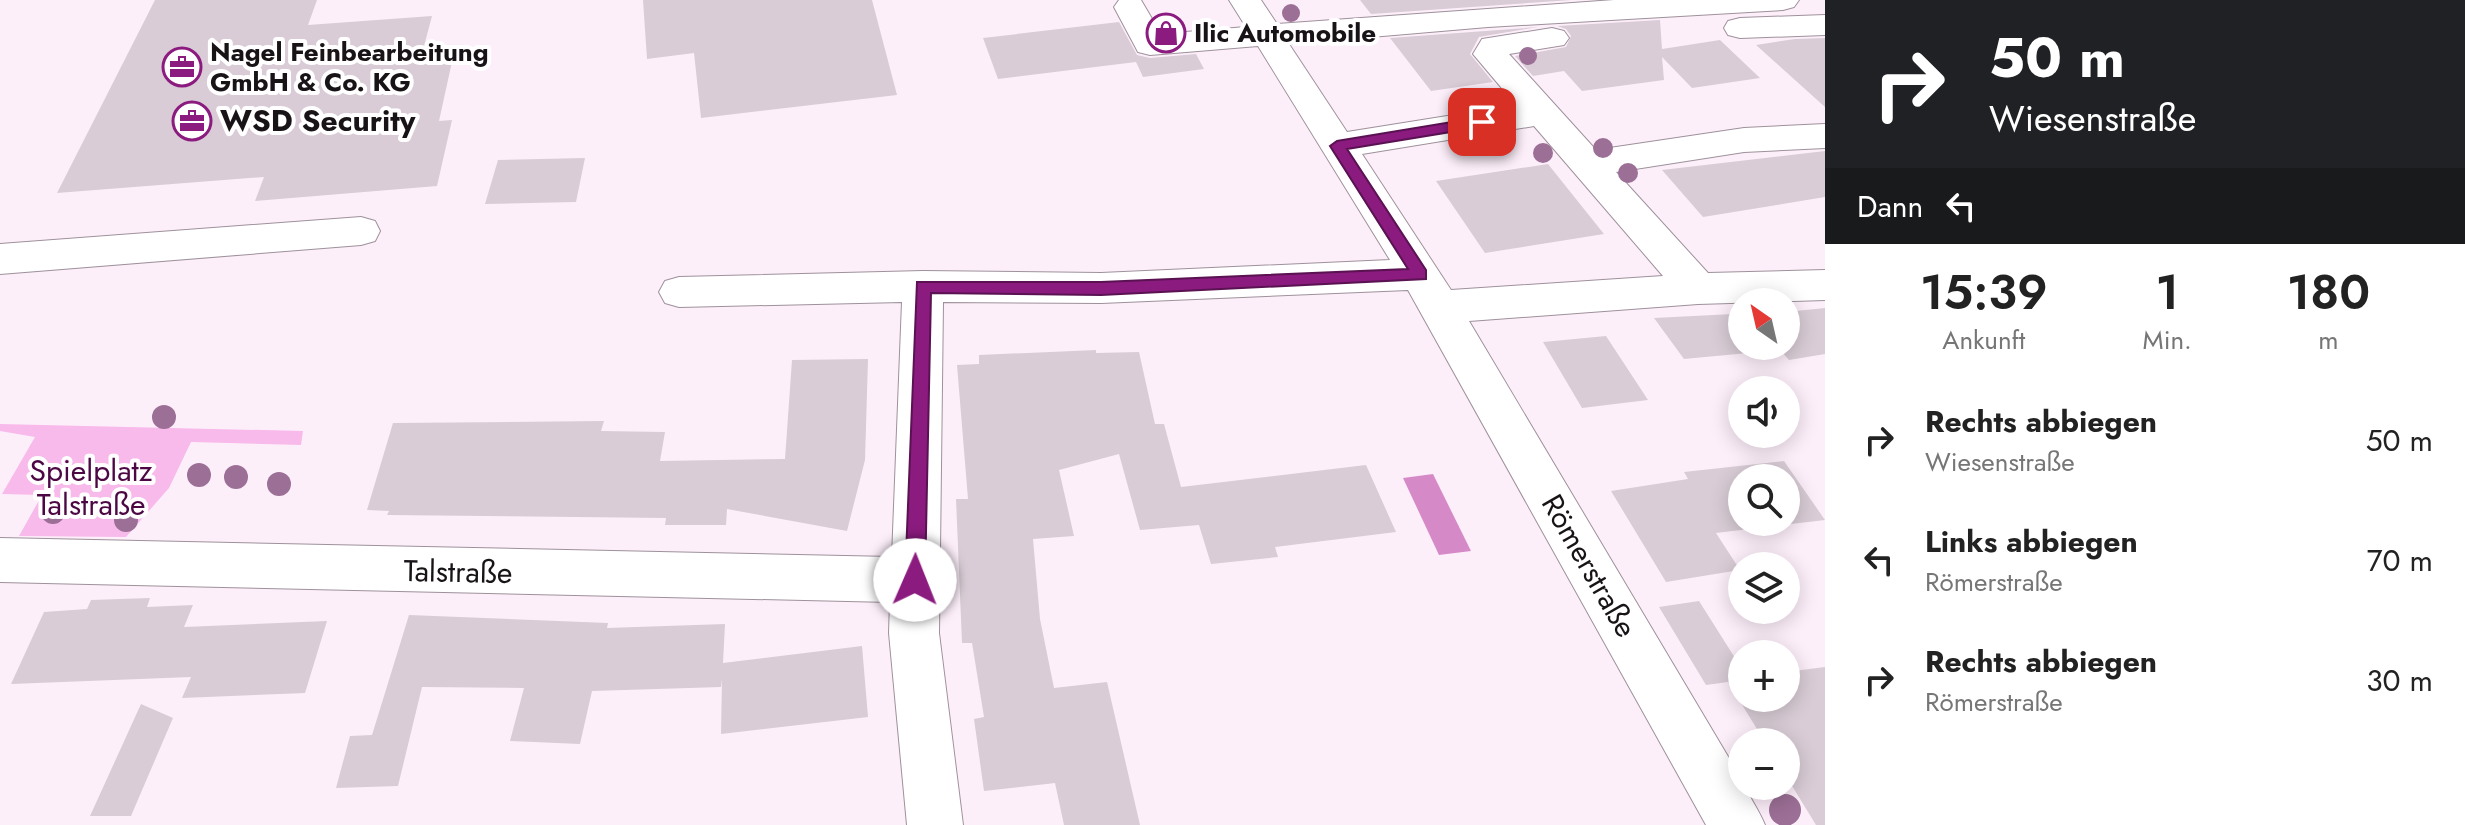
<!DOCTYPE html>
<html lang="de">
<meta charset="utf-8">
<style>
body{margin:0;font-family:Jost,sans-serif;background:#f6f6f6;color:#222;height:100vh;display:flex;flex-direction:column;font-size:30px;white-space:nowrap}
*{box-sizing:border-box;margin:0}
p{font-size:26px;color:#767676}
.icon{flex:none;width:44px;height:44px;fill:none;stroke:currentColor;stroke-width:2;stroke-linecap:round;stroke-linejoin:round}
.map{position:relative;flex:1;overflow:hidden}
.sheet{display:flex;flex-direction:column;background:#fff;width:640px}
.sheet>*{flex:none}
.top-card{background:#202124;color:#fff;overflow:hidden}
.needle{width:52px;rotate:326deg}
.controls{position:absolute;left:1728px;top:288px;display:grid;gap:16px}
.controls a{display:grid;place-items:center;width:72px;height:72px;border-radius:50%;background:#fff;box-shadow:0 4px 20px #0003;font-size:40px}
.pin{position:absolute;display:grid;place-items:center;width:68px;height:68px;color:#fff;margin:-34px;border-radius:16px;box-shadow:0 4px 12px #0006}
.me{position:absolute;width:88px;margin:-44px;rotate:1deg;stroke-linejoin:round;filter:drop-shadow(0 0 6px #0008)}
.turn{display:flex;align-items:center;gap:28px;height:168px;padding:0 32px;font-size:36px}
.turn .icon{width:104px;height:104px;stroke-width:2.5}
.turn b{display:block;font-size:56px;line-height:68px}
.then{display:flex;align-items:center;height:76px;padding:0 32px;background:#0003;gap:16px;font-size:30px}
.eta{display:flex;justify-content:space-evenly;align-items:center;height:136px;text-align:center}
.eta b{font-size:48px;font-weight:600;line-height:56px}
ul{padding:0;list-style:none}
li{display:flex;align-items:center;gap:24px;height:120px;padding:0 32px}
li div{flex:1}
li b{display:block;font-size:30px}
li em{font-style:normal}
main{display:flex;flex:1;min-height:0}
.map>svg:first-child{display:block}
.green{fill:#f8b9eb}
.water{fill:#d58ac7}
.building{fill:#d9ccd6;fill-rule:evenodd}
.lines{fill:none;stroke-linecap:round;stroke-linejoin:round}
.minor-casing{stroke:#9e919b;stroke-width:2}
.minor{fill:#fff;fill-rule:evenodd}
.tree{fill:#9c6f96}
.route{fill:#8b1b7e;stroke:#5a1252;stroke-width:2}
.labels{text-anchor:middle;stroke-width:8;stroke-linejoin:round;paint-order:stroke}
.far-poi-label{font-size:26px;font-weight:bold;fill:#181317;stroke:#fff;text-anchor:start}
.poi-label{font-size:30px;font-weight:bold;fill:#181317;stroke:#fff;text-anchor:start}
.park-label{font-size:30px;fill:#4c0744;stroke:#fff}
.street-label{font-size:30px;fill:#181317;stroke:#fff}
</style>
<main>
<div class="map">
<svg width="1825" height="825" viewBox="0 0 1825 825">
<rect width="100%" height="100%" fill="#fdeffa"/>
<path class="green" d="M0 424 303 431 301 445 191 442 169 488 126 537 19 536 42 495 2 494 35 437 0 431Z"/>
<path class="water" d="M1433 474 1471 551 1439 555 1403 478Z"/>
<path class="building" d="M155 0H317L308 25 432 16 423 50 455 48 439 121 452 120 437 186 255 201 264 177 57 193Z
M643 0H872L897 95 701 118 694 53 647 59Z
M1360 0H1572L1371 14Z
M1660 20 1662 49 1720 40 1760 78 1692 88 1662 57 1664 80 1582 91 1564 71 1533 76 1515 56 1566 47 1571 36 1566 29 1557 26Z
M1119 22 1137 55 1150 58 1196 54 1204 69 1143 77 1136 62 998 79 983 38Z
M1538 27 1479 37 1470 54 1493 82 1431 91 1390 38Z
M1825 38V107L1756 45 1795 39Z
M1825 151V197L1703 217 1662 170Z
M585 158 576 202 485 204 498 160Z
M1548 164 1604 234 1485 253 1436 181Z
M1825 308V354L1789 360 1780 350 1684 359 1654 318 1733 314 1736 319 1742 318V346H1786V312Z
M1606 336 1648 400 1582 408 1543 342Z
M1096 350V353L1139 352 1155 424H1164L1181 487 1366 465 1396 532 1275 547 1278 557 1211 564 1199 525 1140 530 1119 454 1059 470 1074 536 1033 539 1040 619 1054 688 1107 682 1140 825H1064L1055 783 984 791 974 719 984 717 972 643H962L956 499H968L957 365 979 364V355Z
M868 359 865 460 847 531 727 509 726 525H665L666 518 387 515 389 511 367 510 393 423 604 421 601 431 665 432 660 461 785 459 792 360Z
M1784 461 1825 520 1716 533 1740 570 1666 582 1611 491 1688 479 1684 472ZM1742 478H1786V522H1742Z
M150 598 147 607 193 605 184 627 327 621 305 693 182 698 191 677 11 684 44 612 87 609 91 600Z
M1699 601 1742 669V698H1786V672L1825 667V825H1816L1786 776V742H1765L1728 682 1706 685 1659 607Z
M409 615 608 623 607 628 725 624 723 663 862 646 868 717 721 734 722 679 721 687 592 691 580 744 510 741 524 688 422 687 398 786 336 788 350 736 372 735Z
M141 704 173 718 131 816H90Z"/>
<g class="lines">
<g class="minor-casing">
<path id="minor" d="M1119 0H1141L1161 34 1246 27 1229 0H1261L1277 24 1614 0H1799L1794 7 1783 10 1488 27 1289 44 1347 132 1516 105 1473 54 1482 39 1552 28 1564 31 1569 38 1564 45 1509 54 1596 150 1744 128 1825 124V148L1744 152 1616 172 1708 273 1825 270V300L1698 304 1469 321 1742 780C1746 792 1759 810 1765 825H1706L1408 290 1101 303 943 302 939 633 963 825H907L889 633 890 602 0 582V538L892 557 902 302 679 307 665 303 659 292 665 281 679 277 923 271 1101 273 1390 260 1258 46 1150 55 1138 52 1114 7ZM1534 126 1663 276 1451 290 1362 154Z
M1825 15V35L1740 38 1728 35 1724 28 1728 21 1740 18Z
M361 217 375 221 380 231 375 241 361 245 0 274V244Z"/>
</g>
<use href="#minor" class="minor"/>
</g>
<g class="tree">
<circle cx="1291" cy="13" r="9"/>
<circle cx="1528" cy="56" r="9"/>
<circle cx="1603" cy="148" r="10"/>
<circle cx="1543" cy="153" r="10"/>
<circle cx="1628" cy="173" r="10"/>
<circle cx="164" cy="417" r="12"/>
<circle cx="199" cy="475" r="12"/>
<circle cx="236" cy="477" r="12"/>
<circle cx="279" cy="484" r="12"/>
<circle cx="53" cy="512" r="12"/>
<circle cx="126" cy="520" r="12"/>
<circle cx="1785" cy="810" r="16"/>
</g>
<path class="route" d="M1482 117 1489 122 1487 126 1347 149 1426 270V279L1101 295 931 293 925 580 922 587 915 590 908 587 905 580 917 282H1101L1408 269 1330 146 1337 141Z"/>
<defs>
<g id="shop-ring" transform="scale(2)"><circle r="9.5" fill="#fff" stroke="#8b1b7e" stroke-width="1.5"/><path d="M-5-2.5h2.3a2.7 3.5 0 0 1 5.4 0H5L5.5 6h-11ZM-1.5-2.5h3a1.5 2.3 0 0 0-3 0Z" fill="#8b1b7e"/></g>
<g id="office-ring" transform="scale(2)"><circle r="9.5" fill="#fff" stroke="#8b1b7e" stroke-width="1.5"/><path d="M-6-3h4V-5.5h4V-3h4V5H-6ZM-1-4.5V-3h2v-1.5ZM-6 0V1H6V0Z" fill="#8b1b7e"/></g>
</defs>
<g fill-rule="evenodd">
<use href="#shop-ring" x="1166" y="33"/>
<use href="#office-ring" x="182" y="67"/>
<use href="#office-ring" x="192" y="121"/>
</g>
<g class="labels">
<g class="far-poi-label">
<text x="1194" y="42">Ilic Automobile</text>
<text x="210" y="61">Nagel Feinbearbeitung<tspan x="210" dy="30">GmbH &amp; Co. KG</tspan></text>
</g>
<g class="poi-label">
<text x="220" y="131">WSD Security</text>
</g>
<g class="park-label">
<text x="91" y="481">Spielplatz<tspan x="91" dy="34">Talstraße</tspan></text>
</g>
<g class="street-label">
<text transform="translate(1589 566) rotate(60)" y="10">Römerstraße</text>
<text transform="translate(458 572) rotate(1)" y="10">Talstraße</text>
</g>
</g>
</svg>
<div class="controls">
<a><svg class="needle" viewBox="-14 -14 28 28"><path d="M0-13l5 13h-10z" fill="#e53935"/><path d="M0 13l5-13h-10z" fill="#767676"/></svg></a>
<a><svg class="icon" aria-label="sound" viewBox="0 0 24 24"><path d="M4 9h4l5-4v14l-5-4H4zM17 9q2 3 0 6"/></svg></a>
<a><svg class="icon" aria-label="search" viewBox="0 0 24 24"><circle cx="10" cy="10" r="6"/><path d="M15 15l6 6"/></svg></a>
<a><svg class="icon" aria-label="layers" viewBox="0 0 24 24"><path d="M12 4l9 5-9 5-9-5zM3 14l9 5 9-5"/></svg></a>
<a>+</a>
<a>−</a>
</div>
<div class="pin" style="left:1482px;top:122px;background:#d93025"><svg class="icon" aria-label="arrive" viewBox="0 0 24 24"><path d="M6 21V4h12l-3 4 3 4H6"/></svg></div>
<svg class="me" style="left:915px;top:580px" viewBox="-20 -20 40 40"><circle r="19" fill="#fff"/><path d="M0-13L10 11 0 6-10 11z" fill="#8b1b7e"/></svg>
</div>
<section class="sheet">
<div class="top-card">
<div class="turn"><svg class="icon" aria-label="right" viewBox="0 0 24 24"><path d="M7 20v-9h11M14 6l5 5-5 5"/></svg><div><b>50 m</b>Wiesenstraße</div></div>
<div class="then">Dann<svg class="icon" aria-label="left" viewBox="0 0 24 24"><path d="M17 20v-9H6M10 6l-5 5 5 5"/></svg></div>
</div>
<div class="eta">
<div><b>15:39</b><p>Ankunft</p></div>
<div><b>1</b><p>Min.</p></div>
<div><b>180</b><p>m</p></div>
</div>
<ul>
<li><svg class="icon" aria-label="right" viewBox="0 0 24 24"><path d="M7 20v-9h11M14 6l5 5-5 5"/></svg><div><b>Rechts abbiegen</b><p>Wiesenstraße</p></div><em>50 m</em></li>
<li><svg class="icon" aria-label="left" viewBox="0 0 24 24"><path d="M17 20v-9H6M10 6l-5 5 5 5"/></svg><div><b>Links abbiegen</b><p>Römerstraße</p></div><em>70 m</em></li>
<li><svg class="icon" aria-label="right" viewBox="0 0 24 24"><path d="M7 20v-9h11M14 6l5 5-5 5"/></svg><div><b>Rechts abbiegen</b><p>Römerstraße</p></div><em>30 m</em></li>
</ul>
</section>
</main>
